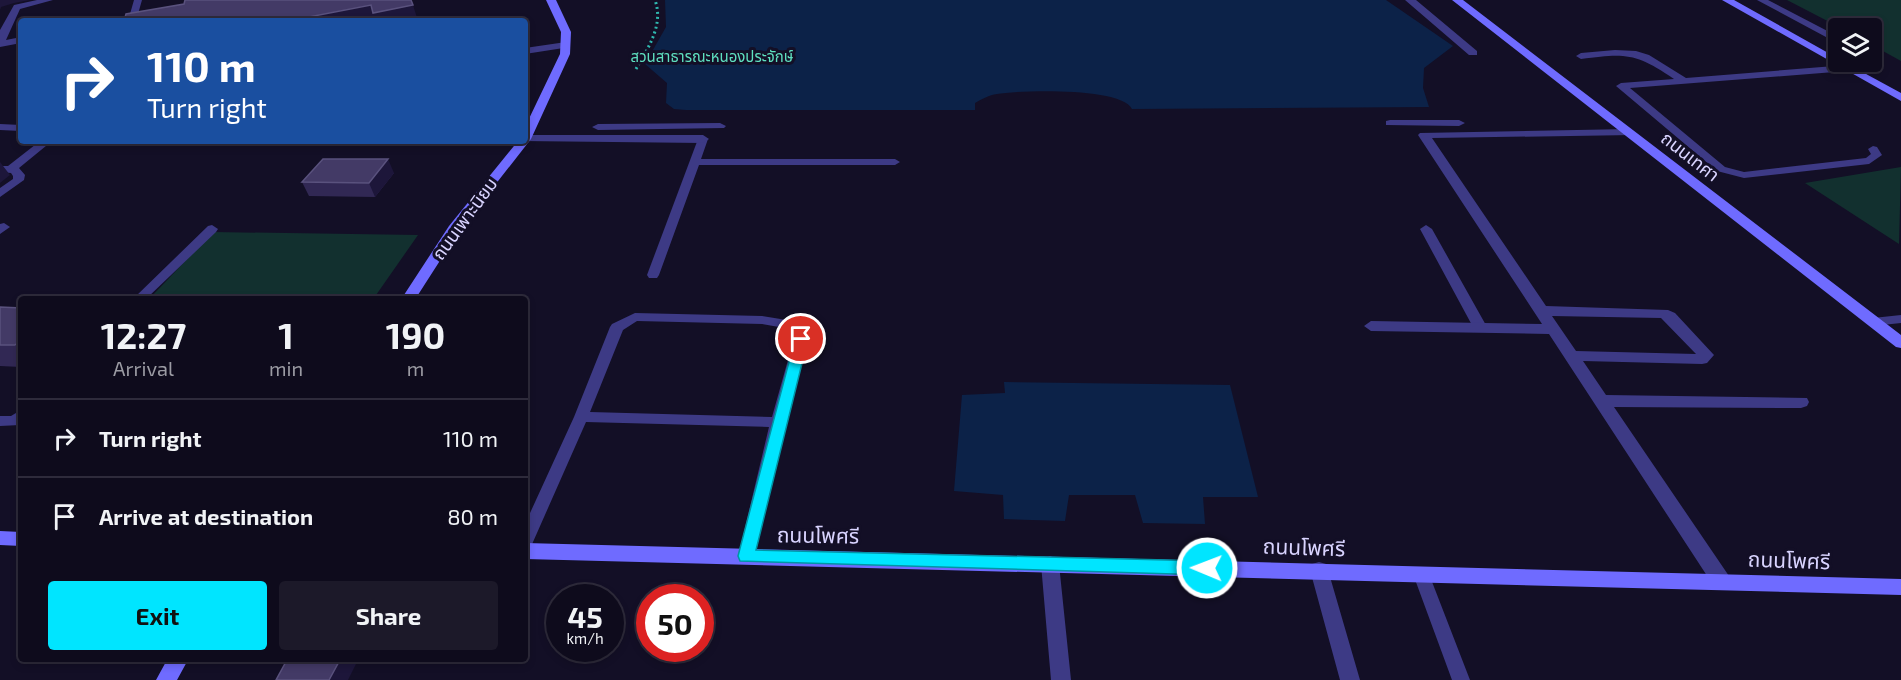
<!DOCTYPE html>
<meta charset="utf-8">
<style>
body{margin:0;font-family:"Exo 2","Noto Sans Thai",sans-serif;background:#1c1929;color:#f1f3f6;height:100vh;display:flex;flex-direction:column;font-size:22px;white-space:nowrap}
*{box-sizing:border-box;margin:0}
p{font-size:20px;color:#9b9ba3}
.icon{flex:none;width:33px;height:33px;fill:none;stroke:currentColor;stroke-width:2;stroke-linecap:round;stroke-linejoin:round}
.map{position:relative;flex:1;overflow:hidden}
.sheet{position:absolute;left:18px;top:296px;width:510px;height:366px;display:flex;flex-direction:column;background:#0e0b1c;border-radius:6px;box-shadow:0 3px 9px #0003,0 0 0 2px #2e2b3b}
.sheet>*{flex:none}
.banner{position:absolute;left:18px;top:18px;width:510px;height:126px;border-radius:6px;box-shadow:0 3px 9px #0003,0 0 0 2px #2e2b3b;background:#1a4fa0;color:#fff;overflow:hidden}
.tools{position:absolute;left:1828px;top:18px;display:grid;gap:12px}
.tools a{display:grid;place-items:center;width:54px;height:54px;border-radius:6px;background:#0e0b1c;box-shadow:0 3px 9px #0003,0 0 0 2px #2e2b3b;font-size:30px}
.speed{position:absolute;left:546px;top:584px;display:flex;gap:12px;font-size:30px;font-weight:700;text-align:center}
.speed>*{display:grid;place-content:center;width:78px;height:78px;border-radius:50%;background:#0e0b1c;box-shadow:0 3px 9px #0003,0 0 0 2px #2e2b3b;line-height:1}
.speed small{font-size:15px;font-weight:400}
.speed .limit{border:9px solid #d22;background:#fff;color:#111}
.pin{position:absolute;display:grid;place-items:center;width:51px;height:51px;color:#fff;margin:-26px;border:3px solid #fff;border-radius:50%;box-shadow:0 2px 6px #0007}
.me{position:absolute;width:66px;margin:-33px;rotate:271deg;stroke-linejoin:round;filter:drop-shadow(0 0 4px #0008)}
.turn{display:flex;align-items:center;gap:21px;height:126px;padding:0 30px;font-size:27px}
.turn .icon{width:78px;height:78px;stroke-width:2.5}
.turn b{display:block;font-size:42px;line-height:51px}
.eta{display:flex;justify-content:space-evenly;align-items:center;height:102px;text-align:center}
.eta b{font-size:36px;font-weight:700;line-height:42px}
.button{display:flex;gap:12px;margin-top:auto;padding:12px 30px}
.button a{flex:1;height:69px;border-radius:6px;background:#00e5ff;color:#111;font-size:24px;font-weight:700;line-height:69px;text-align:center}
.button a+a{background:#1c1929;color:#f1f3f6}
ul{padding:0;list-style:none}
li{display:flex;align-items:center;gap:18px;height:78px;padding:0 30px;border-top:2px solid #2e2b3b}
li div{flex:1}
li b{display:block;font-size:22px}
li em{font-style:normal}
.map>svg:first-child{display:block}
.green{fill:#12302f}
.water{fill:#0c2248}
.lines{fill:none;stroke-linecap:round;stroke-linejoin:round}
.path{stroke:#2fb8b0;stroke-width:3;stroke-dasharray:2 3;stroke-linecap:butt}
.lane{fill:#3d3a85;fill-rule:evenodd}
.street{fill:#3d3a85;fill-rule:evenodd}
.secondary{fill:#6f6bff;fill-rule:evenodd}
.wall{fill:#312854}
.shaded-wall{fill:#1d163a}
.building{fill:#433a66;stroke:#5a527e;stroke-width:1.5}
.route{fill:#00e5ff;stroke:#0095a6;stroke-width:1.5}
.labels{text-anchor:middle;stroke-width:6;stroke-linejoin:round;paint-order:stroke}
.far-park-label{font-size:15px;fill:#5fe0c0;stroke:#130f26}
.street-label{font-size:18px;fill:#d9d4ff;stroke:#130f26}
.near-street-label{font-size:21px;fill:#d9d4ff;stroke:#130f26}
</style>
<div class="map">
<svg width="1901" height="680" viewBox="0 0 1901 680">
<rect width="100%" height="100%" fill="#130f26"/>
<path class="green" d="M1787 0H1901V61L1872 45V28H1841Z
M1901 167 1899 244 1805 183Z
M213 232 418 235 374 298H150Z"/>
<path class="water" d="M665 0H1386L1453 46 1424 68 1423 88 1429 107 1132 109C1122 87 1020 90 997 94 989 95 982 99 975 103V110H686L674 109 666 103 667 83 645 64 666 27Z
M1004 382 1230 385 1258 497H1203L1205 524 1143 523 1135 495H1069L1065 521 1004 519 1003 495 954 491 962 395 1005 393Z"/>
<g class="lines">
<path class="path" d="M636 69C648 48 664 25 655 0"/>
<path class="lane" d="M37 0H53L20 9 6 40 21 37V43L0 47V30L14 5Z
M134 0H142L136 21H128Z
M1757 0H1768L1839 37V44Z
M1615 50 1636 51 1649 55 1686 78 1847 65 1872 60V64L1847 71 1630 88 1725 167 1744 172 1866 158 1871 154 1868 149 1873 146 1877 147 1882 155 1869 164 1744 178 1717 171 1616 86 1621 83 1674 79C1636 53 1626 53 1581 59L1576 56 1581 53Z
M0 124 21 125V131L0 130Z
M703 136 708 139 701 159H895L900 162 895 165H699L659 275 657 278H649L647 275 698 139Z
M40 141H52L19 168 25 175 24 180 0 197V188L13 179V176L11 173 0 172V166H8Z
M4 223 10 227 0 234V224Z
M212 225 218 229 216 232 147 298H134L208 226Z
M1426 225 1432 229 1487 327 1485 330H1475L1473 327 1420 229Z
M635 313 762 316 799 322 809 334 752 562 746 564 740 562 738 557 769 427 586 422 533 542 531 547 525 549V524L574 417 610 327 612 324ZM637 321 762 324 790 329 795 335 772 417 590 412 623 330Z
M1901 315V323L1873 326 1866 322 1873 318Z
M21 410 20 425 0 426V416H11Z
M1421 567 1427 569 1429 574 1470 680H1452L1413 574 1415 569Z"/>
<path class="street" d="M1405 0H1416L1477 51V55H1469Z
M566 42 570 43V47L525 54V48Z
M1390 120H1459L1465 123 1459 126 1386 125V121Z
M720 123 726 126 724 128 598 130 592 127 598 124Z
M1629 129 1635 133 1633 135 1432 138 1546 306 1668 310 1675 313 1714 355 1707 363 1702 364 1583 361 1606 395 1807 398 1809 402 1807 406 1801 408 1614 407 1729 576 1731 582 1729 588 1722 590 1715 588 1549 334 1371 331 1364 326 1371 321 1542 324 1418 135 1420 133ZM1552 316 1661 318 1696 354 1576 351Z
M525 135H703L709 139 703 143 521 141H525Z
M1050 556 1057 559 1059 564 1071 680H1051L1041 564 1043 559Z
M1319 562 1326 564 1328 570 1360 680H1340L1310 570 1312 564Z"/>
<path class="secondary" d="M546 0H556L571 32 570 54 531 139 459 231 416 298H402L449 226 518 141H525V127L560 54 561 32Z
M1452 0H1463L1901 335V348L1896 347Z
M1722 0H1734L1839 59V62H1844L1901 93V101Z
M0 531 21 532V546L0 545Z
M525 543 1901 579V595L525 559Z
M168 658H189L177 680H156Z"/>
</g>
<path class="wall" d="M394 173 375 197 309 196 302 182Z
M0 307 21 308V367L0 366Z"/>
<path class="shaded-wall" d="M0 0H30L14 3 1 7 0 10Z
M371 5H413L418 21H288Z
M388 159 394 173 375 197 369 183Z
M0 162 10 175 0 183Z
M21 340V352L15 345Z
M341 658H354L357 662 348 680H329Z"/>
<path class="building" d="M185 0H411L413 5 373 13 371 5 288 21H124L126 14 184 4Z
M323 159H388L369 183 302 182Z
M0 307 21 308V340L15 345H0Z
M288 658H341L329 680H276Z"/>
<path class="route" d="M801 334 808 339 756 550 1207 561 1213 563 1215 568 1213 573 1207 575 740 561 738 556 795 339Z"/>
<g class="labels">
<g class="far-park-label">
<text x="712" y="62">สวนสาธารณะหนองประจักษ์</text>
</g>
<g class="street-label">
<text transform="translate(1690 157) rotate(38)" y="6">ถนนเทศา</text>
<text transform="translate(465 219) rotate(-54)" y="6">ถนนเพาะนิยม</text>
</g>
<g class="near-street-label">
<text transform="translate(818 536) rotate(1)" y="7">ถนนโพศรี</text>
<text transform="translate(1304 548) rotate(2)" y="7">ถนนโพศรี</text>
<text transform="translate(1789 561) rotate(2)" y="7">ถนนโพศรี</text>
</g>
</g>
</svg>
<div class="tools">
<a><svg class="icon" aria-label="layers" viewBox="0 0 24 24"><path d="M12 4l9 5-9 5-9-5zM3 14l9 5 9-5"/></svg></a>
</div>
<div class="speed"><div>45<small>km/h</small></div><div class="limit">50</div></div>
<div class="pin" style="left:801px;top:339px;background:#d93025"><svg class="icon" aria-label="arrive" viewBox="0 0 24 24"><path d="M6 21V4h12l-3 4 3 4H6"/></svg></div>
<svg class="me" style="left:1207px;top:568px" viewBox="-20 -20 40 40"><circle r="17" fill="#00e5ff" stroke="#fff" stroke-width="3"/><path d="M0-11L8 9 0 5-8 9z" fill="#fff"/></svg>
<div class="banner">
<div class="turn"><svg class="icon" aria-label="right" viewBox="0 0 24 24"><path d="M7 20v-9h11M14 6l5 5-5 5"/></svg><div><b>110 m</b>Turn right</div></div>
</div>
<section class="sheet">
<div class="eta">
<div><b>12:27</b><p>Arrival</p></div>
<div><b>1</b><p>min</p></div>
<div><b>190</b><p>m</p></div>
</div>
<ul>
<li><svg class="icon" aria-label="right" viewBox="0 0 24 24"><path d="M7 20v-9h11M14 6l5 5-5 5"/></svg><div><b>Turn right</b></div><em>110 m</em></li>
<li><svg class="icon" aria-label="arrive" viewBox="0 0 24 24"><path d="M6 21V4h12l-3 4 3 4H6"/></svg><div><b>Arrive at destination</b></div><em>80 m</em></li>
</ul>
<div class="button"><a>Exit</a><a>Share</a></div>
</section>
</div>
